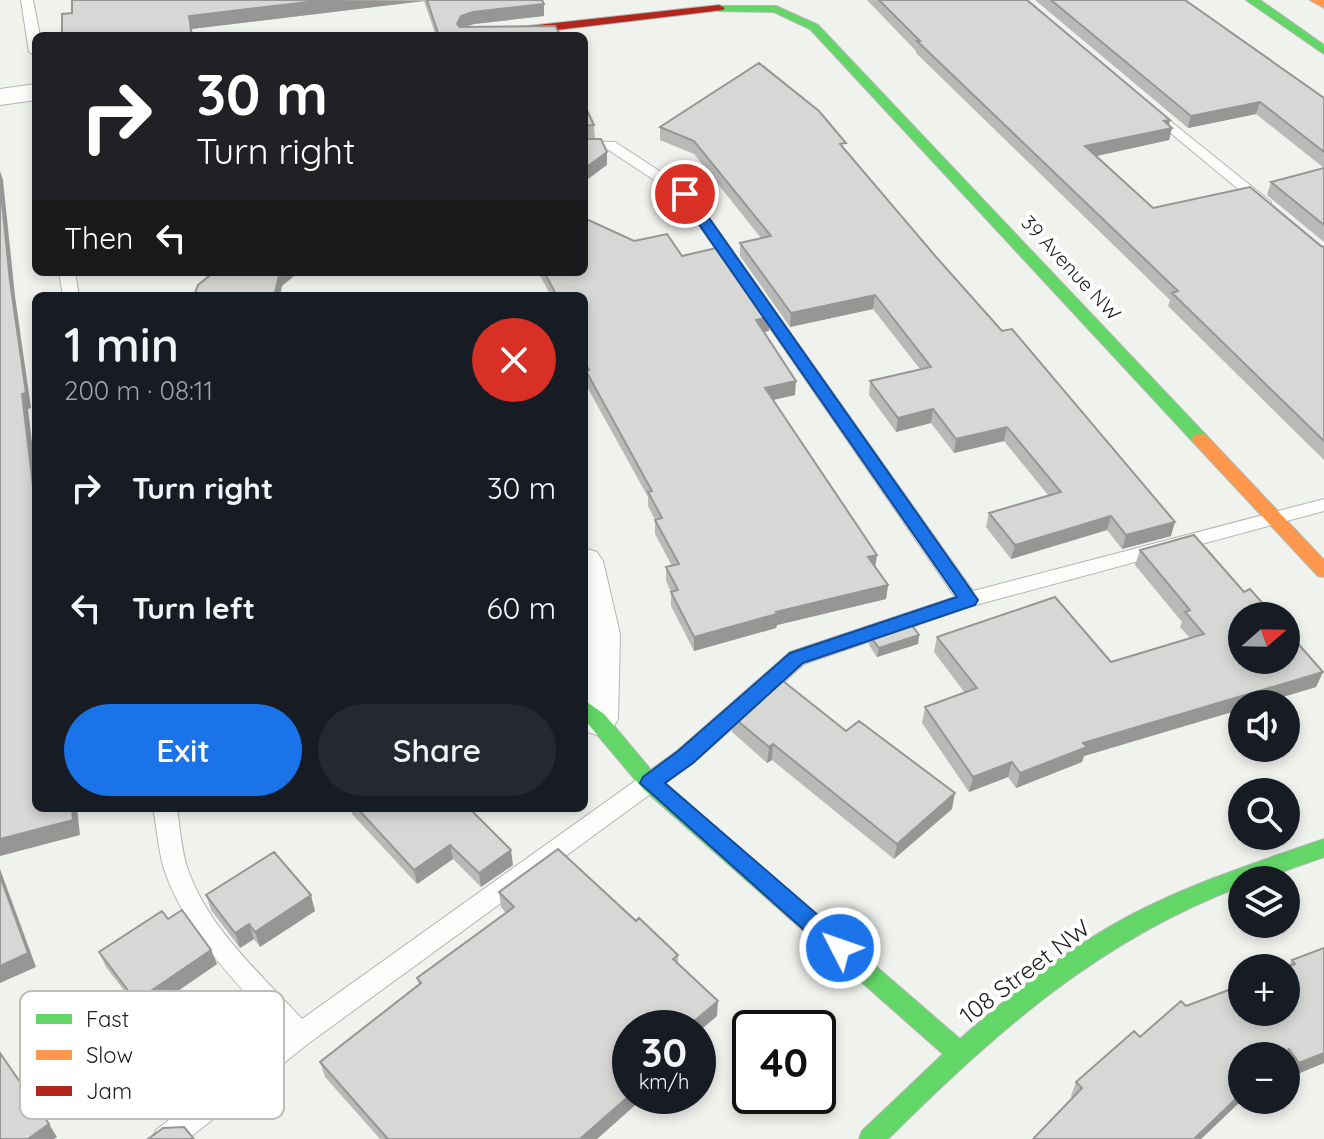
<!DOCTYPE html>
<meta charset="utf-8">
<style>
body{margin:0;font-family:Quicksand,sans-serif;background:#242831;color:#f1f3f6;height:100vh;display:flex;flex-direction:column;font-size:30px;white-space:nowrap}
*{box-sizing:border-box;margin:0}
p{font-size:26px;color:#9ea1a6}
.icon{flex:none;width:44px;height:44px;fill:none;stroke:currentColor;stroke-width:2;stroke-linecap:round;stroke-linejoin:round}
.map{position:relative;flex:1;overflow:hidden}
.details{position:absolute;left:32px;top:292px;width:556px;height:520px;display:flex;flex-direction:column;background:#171b24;border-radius:12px;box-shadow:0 4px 12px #0003}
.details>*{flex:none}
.top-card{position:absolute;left:32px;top:32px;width:556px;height:244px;border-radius:12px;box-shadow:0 4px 12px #0003;background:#202124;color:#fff;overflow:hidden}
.needle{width:52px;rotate:70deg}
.fabs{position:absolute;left:1228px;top:602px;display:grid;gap:16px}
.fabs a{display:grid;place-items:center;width:72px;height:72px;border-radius:50%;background:#171b24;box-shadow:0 4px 12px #0003;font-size:40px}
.speed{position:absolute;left:612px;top:1010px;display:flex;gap:16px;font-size:40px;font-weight:700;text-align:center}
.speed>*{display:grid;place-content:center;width:104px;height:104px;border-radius:50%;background:#171b24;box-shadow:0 4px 12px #0003;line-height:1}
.speed small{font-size:20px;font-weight:400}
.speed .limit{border:4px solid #111;border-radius:12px;background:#fff;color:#111}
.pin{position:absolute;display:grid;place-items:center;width:68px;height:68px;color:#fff;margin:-34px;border:4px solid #fff;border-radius:50%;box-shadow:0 2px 8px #0007}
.me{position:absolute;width:88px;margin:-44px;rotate:311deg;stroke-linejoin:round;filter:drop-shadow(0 0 6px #0008)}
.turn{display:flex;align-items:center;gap:28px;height:168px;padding:0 32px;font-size:36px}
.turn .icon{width:104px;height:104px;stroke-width:2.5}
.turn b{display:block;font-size:56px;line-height:68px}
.then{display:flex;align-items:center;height:76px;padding:0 32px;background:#0003;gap:16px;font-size:30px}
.round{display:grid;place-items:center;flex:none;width:84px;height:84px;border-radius:42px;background:#242831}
.summary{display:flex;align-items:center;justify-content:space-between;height:136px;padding:0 32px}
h1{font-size:48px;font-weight:600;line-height:60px}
.action{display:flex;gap:16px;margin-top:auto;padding:16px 32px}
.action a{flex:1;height:92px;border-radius:48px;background:#1a73e8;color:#fff;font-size:32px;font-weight:600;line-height:92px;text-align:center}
.action a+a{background:#242831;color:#f1f3f6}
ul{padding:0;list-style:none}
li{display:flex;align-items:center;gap:24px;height:120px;padding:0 32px}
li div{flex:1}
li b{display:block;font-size:30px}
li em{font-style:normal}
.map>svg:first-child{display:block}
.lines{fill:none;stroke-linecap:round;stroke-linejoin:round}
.lane-casing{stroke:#b4b6b3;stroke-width:2}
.street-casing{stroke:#b4b6b3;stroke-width:2}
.fast-casing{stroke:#b4b6b3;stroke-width:2}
.slow-casing{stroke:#b4b6b3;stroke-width:2}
.jam-casing{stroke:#b4b6b3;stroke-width:2}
.lane{fill:#fdfdfc;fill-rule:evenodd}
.street{fill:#fdfdfc;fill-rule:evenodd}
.fast{fill:#63d668;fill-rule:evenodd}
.slow{fill:#ff974d;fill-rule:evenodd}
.jam{fill:#b3261e;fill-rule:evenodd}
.wall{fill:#b9b9b7}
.shaded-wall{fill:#969695}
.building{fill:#d7d7d5;stroke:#969695;stroke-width:2}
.route{fill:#1a73e8;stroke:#114b97;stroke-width:2}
.labels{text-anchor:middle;stroke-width:8;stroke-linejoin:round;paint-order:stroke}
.street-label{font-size:20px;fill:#1e1e1d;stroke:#fff}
.near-street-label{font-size:24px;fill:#1e1e1d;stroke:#fff}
.key{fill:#fff;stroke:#bcbcbb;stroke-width:2}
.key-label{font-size:22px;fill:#1e1e1d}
</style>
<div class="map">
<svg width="1324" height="1139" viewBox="0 0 1324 1139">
<rect width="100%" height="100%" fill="#f0f2ee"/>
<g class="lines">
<g class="lane-casing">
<path id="lane" d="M21 0H33L40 36H36V56L29 52Z
M1149 104 1271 202V208H1261L1144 111 1142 108Z
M584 141 615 142 690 191 973 591 1324 499V511L972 606 804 664 693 763 309 1043 188 1139H152L156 1130 282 1033C237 983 186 934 164 869 158 849 157 828 153 808H177C180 828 181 850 188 870 209 929 261 974 302 1019L677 751 790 652 955 597 680 197 607 149H584Z
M59 272H75L79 296H63Z"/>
</g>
<g class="street-casing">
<path id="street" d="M36 84V100L0 105V89Z
M584 548 597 552 603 561 620 634 618 719 612 730 597 735 584 731Z"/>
</g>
<g class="fast-casing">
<path id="fast" d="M1246 0H1260L1324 45V54Z
M715 6H776L818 25 1206 435 1208 439 1206 443H1194L810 29 774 12 719 11 713 8Z
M584 700 604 714 657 777 960 1039C1012 993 1067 949 1129 916 1191 883 1258 862 1324 839V857L1259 880H1242V886C1098 940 995 1033 888 1139H859L862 1131 943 1054 643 789 584 719Z"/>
</g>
<g class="slow-casing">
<path id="slow" d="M1310 0H1324V8Z
M1200 434 1206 435 1324 560V577L1318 576 1194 443 1192 439 1194 435Z"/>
</g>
<g class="jam-casing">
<path id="jam" d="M719 5 725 8 723 10 506 36H469L475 32Z"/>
</g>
<use href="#lane" class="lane"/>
<use href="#street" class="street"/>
<use href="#fast" class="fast"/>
<use href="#slow" class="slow"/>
<use href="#jam" class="jam"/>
</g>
<path class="wall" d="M72 0H542L544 16 474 24 468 26 561 36H436L424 1 191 29 72 13Z
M867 0H1027L1170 120 1169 125 1172 128 1169 140 1096 156 1153 208 1324 247V460L1168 306 1170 300 916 53V51Z
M1035 0H1185L1324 98V168L1256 114 1188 128Z
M584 104 594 125 595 138 584 139Z
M660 127 845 150 1171 536 1122 549 1107 530 1011 559 986 527 989 513 1048 495 1004 441 954 453 931 423 896 432 869 395 870 381 920 369 873 309 790 327 740 256V243L761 238 694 154 660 140Z
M1324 168V242L1267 195 1271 182Z
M634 241 682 256 769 317V331L764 332 795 395 773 400 876 568 888 585 886 599 777 625 776 628 694 651 671 606V592L666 581V567L672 566 655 534V520L648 506V497L586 385V378L584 374V296H551L538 272H584Z
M1140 550 1244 592 1323 672 1316 687 1084 756 1082 762 1016 788 1008 777 969 792 922 723 925 707 965 693 934 652 937 637 1111 662 1190 638 1180 627 1182 622 1135 565Z
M919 635 918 644 877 657 869 645 870 636Z
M733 717 846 731 952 809 894 859 772 760 767 763 732 732Z
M351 808H469L513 865 481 887 453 859 417 884 352 814Z
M499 892 636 921 678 955V963L717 1016 698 1032V1028H630V1096H643V1098L597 1139H380L325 1077 320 1062 419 985 417 978 506 913 501 907Z
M206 895 315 911 260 947 254 939 240 948 211 910Z
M168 919 211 950 217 964 143 1015 106 967 99 952Z
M1324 948V1063L1290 1077 1286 1072V1056H1242V1100L1201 1139H1033L1072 1098 1071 1096 1076 1082 1140 1037 1186 1006 1288 967 1292 960Z"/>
<path class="shaded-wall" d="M325 0 424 1 191 29 189 16Z
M544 4V16L474 24 462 28 457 24 461 16 473 12Z
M1260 102 1256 114 1188 128 1191 116Z
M1170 120 1168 129 1172 128 1169 140 1083 159 1085 146Z
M607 152V165L584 182V169Z
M0 171 3 180 15 296 31 408 28 409 36 477V494L33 486 10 281 0 183Z
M280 272H299L282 286 280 296H274Z
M875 295 873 309 790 327 791 313Z
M769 317V331L756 334V320Z
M796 381 795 395 764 402 765 388Z
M933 409 931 423 896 432 898 418Z
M1007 427 1004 441 954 453 956 439Z
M1111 516 1107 530 1011 559 1015 545Z
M1175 522 1171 536 1122 549 1126 535Z
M877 555 875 569 868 557Z
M888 585 886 599 777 625 776 628 694 651V637L776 612Z
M919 635 918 644 877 657 879 648Z
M1323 672 1316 687 1259 704H1242V709L1084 756 1082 762 1016 788 1020 773 1083 743Z
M773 744 772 760 767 763 769 747Z
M1012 762 1008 777 969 792 973 777Z
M955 793 952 809 894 859 897 844Z
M72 808H77L80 835 0 856V839Z
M450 845 453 859 417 884 414 870Z
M511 850 513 865 481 887 479 873Z
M0 869 36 967 0 983Z
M311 895 315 911 260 947 255 932Z
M249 924 254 939 240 948 235 933Z
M211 950 217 964 143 1015 136 1001Z
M718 1001 717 1016 698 1032V1028H686Z
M1324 1053V1063L1290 1077 1299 1063Z
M1242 1093V1100L1201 1139H1194Z
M630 1096H643V1098L597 1139H580Z
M49 1124 57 1137 54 1139H28Z"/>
<path class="building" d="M72 0H325L189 16 192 36H62V14L72 13Z
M427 0H542L544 4 473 12 461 16 457 24 460 27 555 26 561 36H439Z
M879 0H1027L1170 120 1164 121 1172 128 1085 146 1153 208 1250 187 1321 246 1324 247V441L1172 293 1178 291 917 41H920Z
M1051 0H1185L1324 98V152L1260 102 1191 116Z
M759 63 819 111 846 143 840 144 937 258 1002 331 1012 329 1175 522 1126 535 1111 516 1015 545 989 513 1061 492 1007 427 956 439 933 409 898 418 870 381 931 367 875 295 791 313 740 243 771 236 694 141 660 127Z
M584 104 594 125 584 126Z
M584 139H601L607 152 584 169Z
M1324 168V225L1271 182Z
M0 183 10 281 26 393 22 394 33 486H36V808H72L73 820 0 839Z
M584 218 634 241 667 234 682 256 721 247 769 317 756 320 796 381 765 388 877 555 868 557 888 585 776 612 777 614 694 637 671 592 678 590 666 567 679 564 655 520 662 518 648 492 652 491 586 371 589 370 584 361V296H557L544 272H584Z
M214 272H280L274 296H194L198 285Z
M1194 535 1244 592 1250 589 1274 616H1242V660H1286V630L1323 672 1083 743 1087 747 1020 773 1012 762 973 777 925 707 977 688 937 637 1055 597 1111 662 1204 634 1185 612 1190 610 1140 550Z
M910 623 919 635 879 648 870 636Z
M778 677 846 731 859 721 955 793 897 844 773 744 769 747 733 717Z
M357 808H469L511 850 479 873 450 845 414 870Z
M558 849 636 921 639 918 678 955 673 959 718 1001 686 1028H630V1095L580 1139H385L387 1138 320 1062 421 983 417 978 514 907 499 892Z
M274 852 311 895 255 932 249 924 235 933 206 895Z
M0 876 28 953 0 966Z
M182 910 211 950 136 1001 99 952 162 911 168 919Z
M1324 948V1053L1299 1063 1289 1049 1282 1056H1242V1093L1194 1139H1033L1082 1088 1076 1082 1134 1031 1140 1037 1181 1001 1186 1006 1242 985V1012H1286L1285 968 1295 964 1292 960Z
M0 1053 49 1124 28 1139H0Z
M184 1127 194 1139H148L163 1128Z"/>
<path class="route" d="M685 190 690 191 978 600 975 605 803 663 693 763 665 783 848 941 851 948 848 955 840 958 832 955 640 783 643 777 678 751 790 653 957 597 678 194Z"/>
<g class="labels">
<g class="street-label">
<text transform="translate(1071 268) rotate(47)" y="7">39 Avenue NW</text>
</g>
<g class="near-street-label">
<text transform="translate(1025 972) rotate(-37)" y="8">108 Street NW</text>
</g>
</g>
<rect x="20" y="991" width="264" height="128" rx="12" class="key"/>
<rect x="36" y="1014" width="36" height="10" fill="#63d668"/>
<rect x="36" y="1050" width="36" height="10" fill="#ff974d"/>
<rect x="36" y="1086" width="36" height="10" fill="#b3261e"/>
<g class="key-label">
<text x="86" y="1027">Fast</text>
<text x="86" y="1063">Slow</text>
<text x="86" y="1099">Jam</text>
</g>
</svg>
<div class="fabs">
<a><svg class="needle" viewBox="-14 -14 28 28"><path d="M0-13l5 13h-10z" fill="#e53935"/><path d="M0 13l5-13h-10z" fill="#9ea1a6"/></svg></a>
<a><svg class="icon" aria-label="sound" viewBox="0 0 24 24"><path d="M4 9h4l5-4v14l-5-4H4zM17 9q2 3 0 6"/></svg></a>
<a><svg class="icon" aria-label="search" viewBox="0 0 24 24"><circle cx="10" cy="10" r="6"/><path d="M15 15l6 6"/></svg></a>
<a><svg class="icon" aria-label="layers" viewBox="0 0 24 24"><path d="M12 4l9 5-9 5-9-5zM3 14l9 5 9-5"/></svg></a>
<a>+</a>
<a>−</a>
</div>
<div class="speed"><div>30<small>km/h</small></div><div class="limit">40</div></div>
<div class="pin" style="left:685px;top:194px;background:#d93025"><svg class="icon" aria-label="arrive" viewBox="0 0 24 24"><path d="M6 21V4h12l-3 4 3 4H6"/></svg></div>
<svg class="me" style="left:840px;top:948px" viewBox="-20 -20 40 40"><circle r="17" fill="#1a73e8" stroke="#fff" stroke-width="3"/><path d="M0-11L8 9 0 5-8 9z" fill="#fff"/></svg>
<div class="top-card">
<div class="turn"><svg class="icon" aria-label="right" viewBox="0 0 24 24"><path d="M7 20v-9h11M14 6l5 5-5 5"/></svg><div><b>30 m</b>Turn right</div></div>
<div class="then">Then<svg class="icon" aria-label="left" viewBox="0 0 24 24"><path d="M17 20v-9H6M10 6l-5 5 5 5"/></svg></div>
</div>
<section class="details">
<div class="summary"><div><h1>1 min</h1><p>200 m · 08:11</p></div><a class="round" style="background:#d93025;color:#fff"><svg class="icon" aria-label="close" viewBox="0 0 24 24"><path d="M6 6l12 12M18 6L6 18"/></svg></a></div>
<ul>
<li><svg class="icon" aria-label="right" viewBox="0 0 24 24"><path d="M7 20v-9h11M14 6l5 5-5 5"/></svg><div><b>Turn right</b></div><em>30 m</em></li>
<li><svg class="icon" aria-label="left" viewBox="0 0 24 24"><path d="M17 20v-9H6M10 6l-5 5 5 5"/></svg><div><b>Turn left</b></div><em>60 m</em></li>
</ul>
<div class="action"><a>Exit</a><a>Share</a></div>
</section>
</div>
